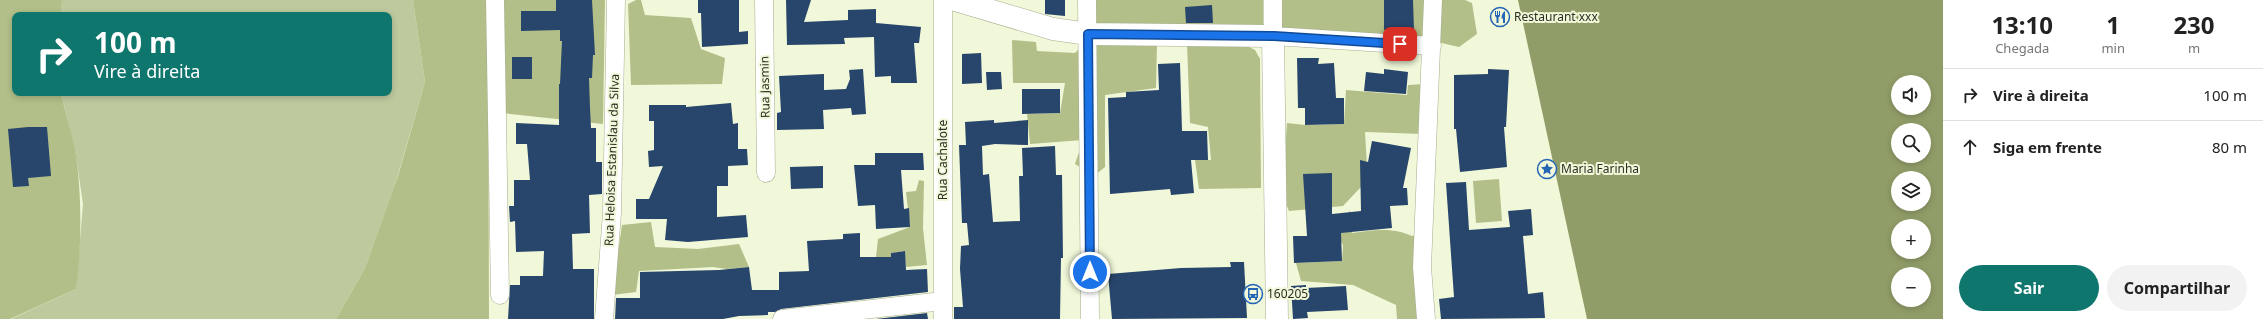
<!DOCTYPE html>
<html lang="pt">
<meta charset="utf-8">
<style>
body{margin:0;font-family:"Noto Sans",sans-serif;background:#f2f2f2;color:#222;height:100vh;display:flex;flex-direction:column;font-size:15px;white-space:nowrap}
*{box-sizing:border-box;margin:0}
p{font-size:13px;color:#767676}
.icon{flex:none;width:22px;height:22px;fill:none;stroke:currentColor;stroke-width:2;stroke-linecap:round;stroke-linejoin:round}
.map{position:relative;flex:1;overflow:hidden}
.panel{display:flex;flex-direction:column;background:#fff;width:320px}
.panel>*{flex:none}
.guide{position:absolute;left:12px;top:12px;width:380px;height:84px;border-radius:8px;box-shadow:0 2px 6px #0003;background:#0f766e;color:#fff;overflow:hidden}
.fabs{position:absolute;left:1891px;top:75px;display:grid;gap:8px}
.fabs a{display:grid;place-items:center;width:40px;height:40px;border-radius:50%;background:#fff;box-shadow:0 2px 6px #0003;font-size:20px}
.pin{position:absolute;display:grid;place-items:center;width:34px;height:34px;color:#fff;margin:-17px;border-radius:8px;box-shadow:0 2px 6px #0006}
.me{position:absolute;width:44px;margin:-22px;rotate:0deg;stroke-linejoin:round;filter:drop-shadow(0 0 3px #0008)}
.turn{display:flex;align-items:center;gap:14px;height:84px;padding:0 16px;font-size:18px}
.turn .icon{width:52px;height:52px;stroke-width:2.5}
.turn b{display:block;font-size:28px;line-height:34px}
.eta{display:flex;justify-content:space-evenly;align-items:center;height:68px;text-align:center}
.eta b{font-size:24px;font-weight:700;line-height:28px}
.button{display:flex;gap:8px;margin-top:auto;padding:8px 16px}
.button a{flex:1;height:46px;border-radius:24px;background:#0f766e;color:#fff;font-size:16px;font-weight:700;line-height:46px;text-align:center}
.button a+a{background:#f2f2f2;color:#222}
ul{padding:0;list-style:none}
li{display:flex;align-items:center;gap:12px;height:52px;padding:0 16px;border-top:1px solid #e0e0e0}
li div{flex:1}
li b{display:block;font-size:15px}
li em{font-style:normal}
main{display:flex;flex:1;min-height:0}
.map>svg:first-child{display:block}
.green{fill:#bec99e}
.forest{fill:#b2bf88}
.water{fill:#919d68;fill-rule:evenodd}
.building{fill:#28456b}
.lines{fill:none;stroke-linecap:round;stroke-linejoin:round}
.minor-casing{stroke:#a6ad8f;stroke-width:19}
.major-casing{stroke:#a6ad8f;stroke-width:23}
.minor{stroke:#fff;stroke-width:18}
.major{stroke:#fff;stroke-width:22}
.route-casing{stroke:#114b97;stroke-width:10}
.route{stroke:#1a73e8;stroke-width:7}
.labels{text-anchor:middle;stroke-width:4;stroke-linejoin:round;paint-order:stroke}
.poi-label{font-size:12px;fill:#2b2e22;stroke:#f0f8d9;text-anchor:start}
.street-label{font-size:12px;fill:#2b2e22;stroke:#f0f8d9}
</style>
<main>
<div class="map">
<svg width="1943" height="319" viewBox="0 0 1943 319">
<rect width="100%" height="100%" fill="#f0f8d9"/>
<path class="green" d="M65 0H413L425 82 395 185 365 268 336 319H11L76 289 83 204 75 150 61 93H389V15H61V2Z"/>
<path class="forest" d="M0 0H65L61 2V15H15V93H61C65 112 71 130 75 149 82 192 82 246 76 289L10 319H0Z
M413 0H488L489 319H336L365 268 398 176 425 82Z
M502 0H605L603 124 502 113Z
M636 0H641L645 15 691 18 701 49 725 58 722 84 631 85 628 4Z
M1091 0H1263V29L1092 23Z
M1277 0H1426V41L1277 31Z
M1440 0H1465L1472 3 1477 34 1459 47 1437 42Z
M1012 40 1036 42 1037 51 1075 53 1082 45 1157 44 1156 88 1105 95V167L1094 176 1075 164 1083 140 1030 144 1027 114 1060 113 1065 83H1013Z
M1187 44 1245 45 1255 50 1260 59 1261 188 1199 189 1195 160H1211L1208 127 1190 123Z
M1425 84 1423 134 1365 132 1368 184 1360 188 1343 206 1289 211 1282 194 1287 123 1305 125 1344 124 1346 90 1407 95 1408 85Z
M1499 179 1502 221 1476 223 1473 181Z
M919 180 924 181 923 228 927 265 906 267 904 251 891 253 892 268 876 257 878 239 910 227 906 192 916 191Z
M1350 210 1352 233C1373 230 1392 227 1412 236L1419 234V319H1397L1396 305 1353 285 1301 281 1296 263 1342 261 1343 245 1339 239Z
M651 222 655 247 698 249 739 244 749 267 727 269 713 267 639 271 636 292 612 295 622 225Z"/>
<path class="water" d="M1518 0H1943V319H1587ZM1898 82H1924V108H1898ZM1898 130H1924V156H1898ZM1898 178H1924V204H1898ZM1898 226H1924V252H1898ZM1898 274H1924V300H1898Z"/>
<path class="building" d="M556 0H592L595 55H593L592 78H589L590 108 591 128H596V162H602V194L589 195 590 233 572 234 573 269H594V319H508L510 285H520V276H543L544 251 516 252 515 221 510 222 509 206H514V180H530L527 144H516V123L559 125V84H560L562 41H560V30L521 31V11H556Z
M698 0H739V32L748 31V44L702 47 701 13H698Z
M786 0H811L804 22 848 20V10L876 9V23L921 27 919 43H914L917 83H891V76L875 77 874 37 844 38 845 44 787 45Z
M1045 0H1065V16L1045 14Z
M1384 0H1413L1414 30H1384Z
M1212 5 1213 23H1186L1185 7Z
M981 53 982 83 962 84V54Z
M512 57H532V79H512Z
M1297 58H1319L1318 64 1334 63 1336 98H1344V124L1305 125V108H1298Z
M1180 63 1182 131H1207L1208 160H1191L1194 193 1171 195 1170 189 1110 194 1108 98 1126 97V92L1159 90 1158 64Z
M863 69 866 114 852 115 851 108 823 110 824 129 777 130V113L781 112 779 76 824 74V90L846 89 850 79 849 70Z
M1384 69 1408 72 1406 94 1364 91 1366 72 1384 74Z
M1488 69 1509 70 1506 127H1504L1507 167 1460 172 1456 129H1454V75L1488 74Z
M986 72H1001L1002 89 987 90Z
M1022 89H1060V113L1022 114Z
M731 103 733 124 738 123V149H747L748 165 728 166V186H717V217L746 215 748 237 688 242 665 240 667 219H636V199H649L663 166 649 167 648 151 654 150V121H649V105H686V107Z
M994 120V123L1028 120V145L995 144 982 146 983 175 989 174 993 222 1020 221 1019 176H1023L1022 148 1055 146 1056 175H1062L1063 258H1061L1060 319H954V307H963L960 269 961 246 969 245 967 223H962L959 145H966L965 122Z
M28 127H47L51 176 28 178 29 186 13 187 8 129Z
M1372 141 1411 148 1403 188H1407L1408 205 1390 206 1392 228 1341 233 1342 261 1294 263 1293 236H1307L1303 174 1332 173V214L1361 211 1360 160 1368 162Z
M875 153H923L924 170H901L904 209 909 208 910 227 876 229 875 205 858 206 854 165H875Z
M823 166V188L791 189 790 167Z
M1466 182 1469 230 1510 227 1508 211 1531 209 1533 235 1523 236 1528 294 1543 292 1545 318 1441 319 1439 299 1454 297 1446 183Z
M860 233V257H891V253L905 251 906 270 927 269 928 292 781 309 775 312H768V315L739 316 723 319H615L616 298H640V272L719 270 749 267 752 290H779V272L809 271 807 241 843 239V234Z
M1230 262H1244L1247 318 1112 319 1108 274 1181 268 1231 267Z
M1306 285V288L1346 286 1348 310 1307 312 1308 318 1293 319 1291 286Z
M927 313 928 319H876Z"/>
<g class="lines">
<g class="minor-casing">
<path id="minor" d="M495 0 500 295
M764 0 766 173
M943 0V319
M1087 0 1090 319
M1273 0V36L1432 46
M604 319 612 213 616 0
M782 319 943 301
M1426 319 1422 267 1433 0"/>
</g>
<g class="major-casing">
<path id="major" d="M955 0 1053 29 1088 34 1273 36 1277 319"/>
</g>
<use href="#minor" class="minor"/>
<use href="#major" class="major"/>
</g>
<g class="lines">
<g class="route-casing">
<path id="route" d="M1090 272 1088 34 1274 36 1400 44"/>
</g>
<use href="#route" class="route"/>
</g>
<defs>
<g id="restaurant-ring" transform="scale(1)"><circle r="9.5" fill="#f0f8d9" stroke="#2565b6" stroke-width="1.5"/><path d="M-5-6h1v4h1v-4h1v4h1v-4h1v5L-1.5 .5V6h-2V.5L-5-1ZM5-6V6H3V1.5H1.5Q1.5-4 5-6Z" fill="#2565b6"/></g>
<g id="sight-ring" transform="scale(1)"><circle r="9.5" fill="#f0f8d9" stroke="#2565b6" stroke-width="1.5"/><path d="M0-6L1.8-2.2L6-1.7L2.9 1.2L3.7 5.4L0 3.3L-3.7 5.4L-2.9 1.2L-6-1.7L-1.8-2.2Z" fill="#2565b6"/></g>
<g id="bus-ring" transform="scale(1)"><circle r="9.5" fill="#f0f8d9" stroke="#2565b6" stroke-width="1.5"/><path d="M-5-6H5V4H4V6H2V4H-2V6H-4V4H-5ZM-3.5-4V0h7V-4ZM-3.5 1.2v1.5H-2V1.2ZM2 1.2v1.5H3.5V1.2Z" fill="#2565b6"/></g>
</defs>
<g fill-rule="evenodd">
<use href="#restaurant-ring" x="1500" y="17"/>
<use href="#sight-ring" x="1547" y="169"/>
<use href="#bus-ring" x="1253" y="294"/>
</g>
<g class="labels">
<g class="poi-label">
<text x="1514" y="21">Restaurant xxx</text>
<text x="1561" y="173">Maria Farinha</text>
<text x="1267" y="298">160205</text>
</g>
<g class="street-label">
<text transform="translate(765 87) rotate(-91)" y="4">Rua Jasmin</text>
<text transform="translate(612 160) rotate(-88)" y="4">Rua Heloisa Estanislau da Silva</text>
<text transform="translate(943 160) rotate(-90)" y="4">Rua Cachalote</text>
</g>
</g>
</svg>
<div class="fabs">
<a><svg class="icon" aria-label="sound" viewBox="0 0 24 24"><path d="M4 9h4l5-4v14l-5-4H4zM17 9q2 3 0 6"/></svg></a>
<a><svg class="icon" aria-label="search" viewBox="0 0 24 24"><circle cx="10" cy="10" r="6"/><path d="M15 15l6 6"/></svg></a>
<a><svg class="icon" aria-label="layers" viewBox="0 0 24 24"><path d="M12 4l9 5-9 5-9-5zM3 14l9 5 9-5"/></svg></a>
<a>+</a>
<a>−</a>
</div>
<div class="pin" style="left:1400px;top:44px;background:#d93025"><svg class="icon" aria-label="arrive" viewBox="0 0 24 24"><path d="M6 21V4h12l-3 4 3 4H6"/></svg></div>
<svg class="me" style="left:1090px;top:272px" viewBox="-20 -20 40 40"><circle r="17" fill="#1a73e8" stroke="#fff" stroke-width="3"/><path d="M0-11L8 9 0 5-8 9z" fill="#fff"/></svg>
<div class="guide">
<div class="turn"><svg class="icon" aria-label="right" viewBox="0 0 24 24"><path d="M7 20v-9h11M14 6l5 5-5 5"/></svg><div><b>100 m</b>Vire à direita</div></div>
</div>
</div>
<section class="panel">
<div class="eta">
<div><b>13:10</b><p>Chegada</p></div>
<div><b>1</b><p>min</p></div>
<div><b>230</b><p>m</p></div>
</div>
<ul>
<li><svg class="icon" aria-label="right" viewBox="0 0 24 24"><path d="M7 20v-9h11M14 6l5 5-5 5"/></svg><div><b>Vire à direita</b></div><em>100 m</em></li>
<li><svg class="icon" aria-label="ahead" viewBox="0 0 24 24"><path d="M12 20V5M6 11l6-6 6 6"/></svg><div><b>Siga em frente</b></div><em>80 m</em></li>
</ul>
<div class="button"><a>Sair</a><a>Compartilhar</a></div>
</section>
</main>
